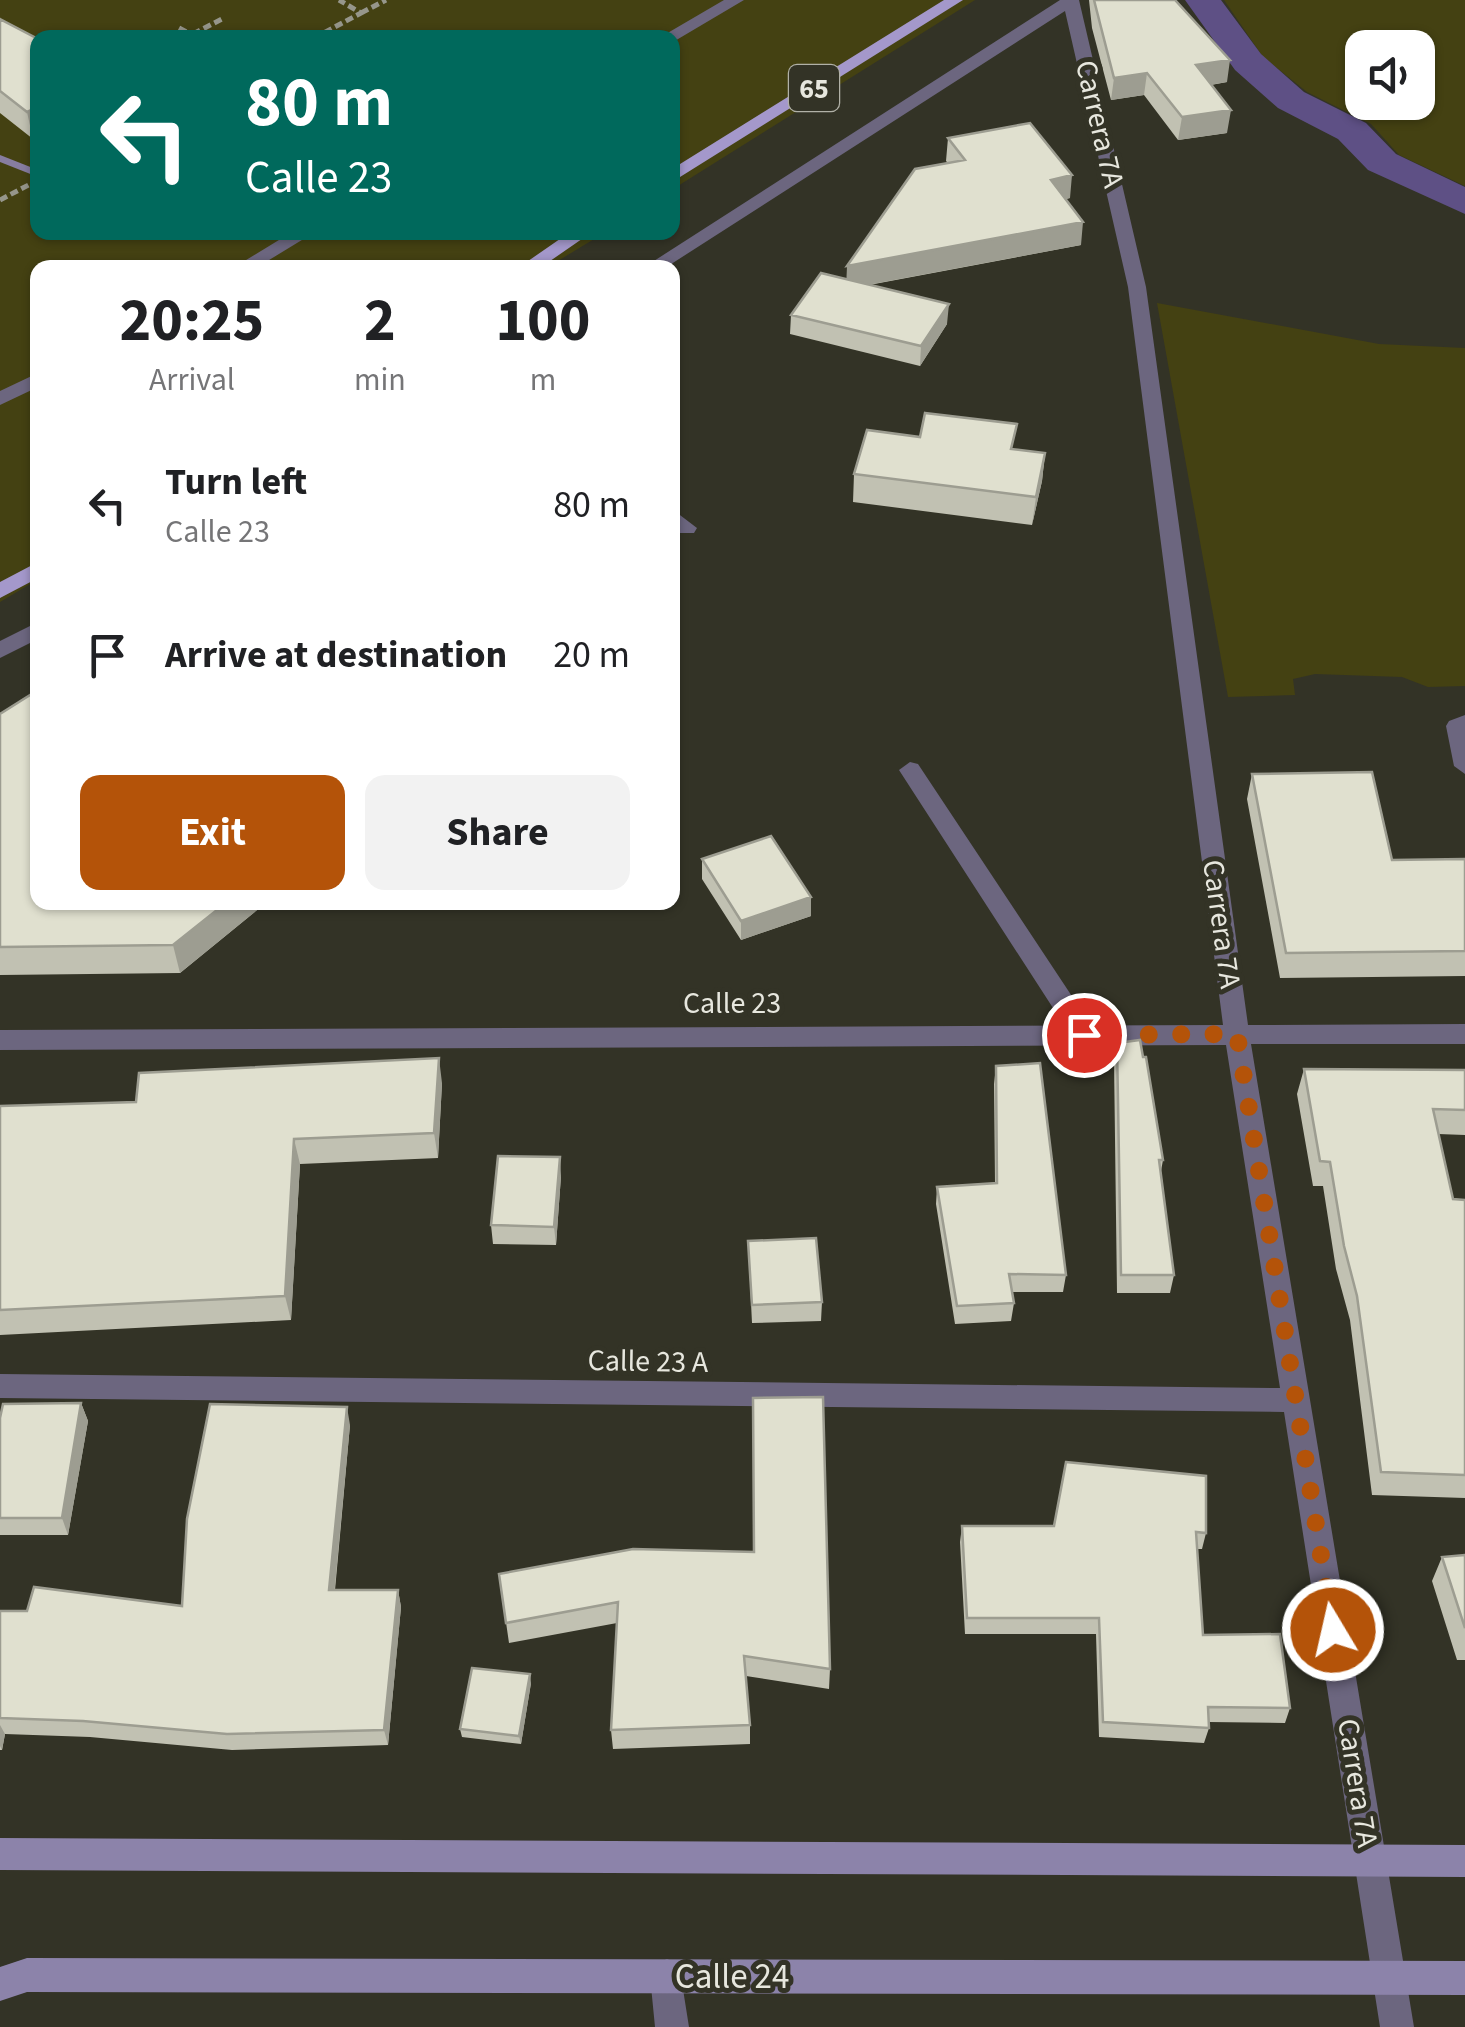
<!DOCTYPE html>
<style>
body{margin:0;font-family:"Source Sans 3",sans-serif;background:#f2f2f2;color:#202124;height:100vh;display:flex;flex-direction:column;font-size:38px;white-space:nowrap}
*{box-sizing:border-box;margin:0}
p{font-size:32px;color:#757577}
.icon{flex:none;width:55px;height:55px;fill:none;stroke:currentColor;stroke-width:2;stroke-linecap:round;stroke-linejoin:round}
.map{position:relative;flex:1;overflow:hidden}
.details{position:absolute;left:30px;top:260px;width:650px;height:650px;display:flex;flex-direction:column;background:#fff;border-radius:20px;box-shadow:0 2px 8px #0004}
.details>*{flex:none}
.top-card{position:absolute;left:30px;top:30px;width:650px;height:210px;border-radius:20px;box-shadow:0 2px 8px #0004;background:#00695c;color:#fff;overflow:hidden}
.buttons{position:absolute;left:1345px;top:30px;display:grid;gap:20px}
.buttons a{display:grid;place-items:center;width:90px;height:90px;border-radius:20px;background:#fff;box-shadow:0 2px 8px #0004;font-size:50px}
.pin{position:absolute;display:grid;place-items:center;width:85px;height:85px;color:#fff;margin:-42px;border:5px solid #fff;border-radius:50%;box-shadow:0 2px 10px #0007}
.me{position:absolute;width:110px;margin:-55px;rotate:351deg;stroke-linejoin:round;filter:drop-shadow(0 0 8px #0008)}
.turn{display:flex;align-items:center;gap:35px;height:210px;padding:0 50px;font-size:45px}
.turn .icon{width:130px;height:130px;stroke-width:2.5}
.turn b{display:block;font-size:70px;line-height:85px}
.eta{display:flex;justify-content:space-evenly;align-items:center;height:170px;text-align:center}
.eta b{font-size:60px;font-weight:700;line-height:70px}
.cta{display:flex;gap:20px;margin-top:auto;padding:20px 50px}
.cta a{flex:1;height:115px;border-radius:20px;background:#b45309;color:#fff;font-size:40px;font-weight:700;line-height:115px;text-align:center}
.cta a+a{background:#f2f2f2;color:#202124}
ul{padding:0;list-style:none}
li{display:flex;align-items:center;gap:30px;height:150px;padding:0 50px}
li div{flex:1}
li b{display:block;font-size:38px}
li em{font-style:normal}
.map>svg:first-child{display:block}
.green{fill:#444112;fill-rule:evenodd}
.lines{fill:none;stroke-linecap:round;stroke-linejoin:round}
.stream{fill:#877da0;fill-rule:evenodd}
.canal{fill:#5e5085;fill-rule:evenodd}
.path{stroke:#96968b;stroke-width:5;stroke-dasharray:8 4;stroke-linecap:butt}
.lane{fill:#6c667f;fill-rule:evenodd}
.street{fill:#6c667f;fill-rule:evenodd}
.secondary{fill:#8c83aa;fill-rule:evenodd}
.primary{fill:#a498cb;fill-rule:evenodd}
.wall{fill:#c1c1b2}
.shaded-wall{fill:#9d9d91}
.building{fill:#e0e0cf;stroke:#9d9d91;stroke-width:2.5}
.route{stroke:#b45309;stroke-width:18;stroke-dasharray:0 32.4}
.labels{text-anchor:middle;stroke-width:10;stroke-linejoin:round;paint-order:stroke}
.shield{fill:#333326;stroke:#b1b1a7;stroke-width:2.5}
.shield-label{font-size:28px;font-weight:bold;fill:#e7e7de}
.street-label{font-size:30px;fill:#e7e7de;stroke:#333326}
.near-street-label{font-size:35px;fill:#e7e7de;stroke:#333326}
</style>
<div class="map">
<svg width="1465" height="2027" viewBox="0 0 1465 2027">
<rect width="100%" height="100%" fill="#333326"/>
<path class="green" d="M0 0H975L673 189 672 38H38V232L604 233 548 267 38 268 37 580 0 602Z
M1224 0H1465V186L1399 155 1371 124 1307 92 1263 57ZM1362 48H1418V102H1362Z
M1157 303 1379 344 1465 348V686L1428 687 1402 677 1315 674 1293 679 1295 695 1228 697Z"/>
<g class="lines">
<path class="stream" d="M0 155 38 170V177L0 162Z"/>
<path class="canal" d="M1185 0H1221L1261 54 1304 92 1366 123 1396 154 1465 187V214L1368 170 1338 139 1278 108 1235 70Z"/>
<path class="path" d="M361 13 386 0
M179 28 198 38
M193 34 224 18
M314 38 361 13 339 0
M0 200 38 180"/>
<path class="lane" d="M724 0H744L673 42 672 38H659Z
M292 232H315L256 268H233Z
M38 373V387L0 405V391Z
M672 509 697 528 694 533H680L672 526Z
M910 762 918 764 1093 1028 1097 1035 1093 1042H1075L899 770Z"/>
<path class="street" d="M1060 0H1079L1146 287 1248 1025 1465 1024V1044H1251L1414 2027H1380L1284 1412 0 1398V1374L1280 1388 1226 1045 0 1050V1030L1223 1025 1128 287 1065 11 665 268H643Z
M38 622V639L0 658V641Z
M1465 715V774L1454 766 1446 726 1449 721Z
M667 1959 679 1964 689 2027H655L650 1976 655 1964Z"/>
<path class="secondary" d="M0 1838 1465 1845V1877L0 1870Z
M27 1958 1465 1961V1995L27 1992 0 2001V1967Z"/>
<path class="primary" d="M944 0H963L672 182V169Z
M570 232H592L540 268H518Z
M38 562V578L0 598V582Z"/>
</g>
<path class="wall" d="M1089 0H1175L1227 82 1211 85 1227 133 1178 140 1144 95 1111 100 1092 28Z
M0 19 38 39V137L33 139 0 113Z
M948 138 1070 198 1066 199 1081 245 869 285 947 324 920 366 790 334 791 315 846 280 948 163 946 161Z
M1014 449 1045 453 1042 481 1032 525 853 502 854 474Z
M0 714 267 902 180 973 0 975Z
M1252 774 1392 860 1465 859V976L1280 978 1247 799Z
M702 859 811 916 741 940 702 879Z
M1117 1043 1163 1160 1161 1171 1174 1275 1170 1293H1117L1114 1061Z
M996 1066 1066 1275 1063 1292H1012L1014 1303 1011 1321 955 1324 936 1204 937 1187 995 1183 994 1084Z
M1304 1069 1465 1070V1135L1438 1134 1453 1199 1465 1200V1498L1372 1495 1350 1320 1336 1269 1323 1186H1313L1297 1094Z
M442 1083 438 1158 300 1164 291 1320 0 1335V1106L136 1102Z
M561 1176 556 1245 493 1244 491 1225Z
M748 1241 822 1302 821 1321 752 1323Z
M81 1403 88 1421 68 1535H0V1418Z
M350 1425 335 1590H398L401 1607 388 1745 232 1750 90 1737 5 1734 2 1750H0V1611L182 1606Z
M962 1526 1206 1533 1202 1549H1197L1203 1635 1290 1708 1285 1723 1209 1722V1728L1204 1743 1099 1737 1096 1634H965L960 1542Z
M633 1549 830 1669 829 1689 746 1676 750 1725V1744L613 1749 611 1730 617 1623 509 1643 499 1574Z
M1465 1555V1660H1457L1432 1581 1442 1557Z
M531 1683 521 1744 462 1737 460 1729Z"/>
<path class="shaded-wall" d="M1230 60 1227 82 1192 88 1196 65Z
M1147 73 1144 95 1111 100 1114 78Z
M38 107V137L33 139 27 112Z
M1231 110 1227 133 1178 140 1182 117Z
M1072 175 1070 198 1048 203 1051 180Z
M1083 222 1081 245 846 289 847 266Z
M949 304 947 324 920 366 921 346Z
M1045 453 1042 481 1032 525 1036 497Z
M811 897V916L741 940V921Z
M227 902H267L180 973 173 945Z
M439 1058 442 1083 438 1158 434 1133Z
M294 1139 300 1164 291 1320 285 1296Z
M560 1157 561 1176 556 1245 554 1227Z
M81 1403 88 1421 68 1535 62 1518Z
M347 1407 350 1425 333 1607 329 1590Z
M398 1590 401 1607 388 1745 384 1730Z
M530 1674 531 1683 521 1744 519 1736Z
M0 1725 5 1734 2 1750 0 1746Z"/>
<path class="building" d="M1094 0H1175L1230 60 1196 65 1231 110 1182 117 1147 73 1114 78Z
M0 19 38 39V107L27 112 0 91Z
M1030 123 1072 175 1051 180 1083 222 847 266 915 169 965 160 948 138Z
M821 273 949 304 921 346 791 315Z
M925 413 1017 424 1011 449 1045 453 1036 497 854 474 867 430 920 437Z
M38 690V902H227L173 945 0 947V714Z
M1372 772 1392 860 1465 859V951L1286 953 1252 774Z
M771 836 811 897 741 921 702 859Z
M1140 1040 1143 1057H1146L1163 1160H1159L1174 1275H1121L1117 1043Z
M439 1058 434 1133 294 1139 285 1296 0 1310V1106L136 1102 139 1073Z
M1040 1063 1066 1275 1009 1274 1014 1303 957 1306 937 1187 997 1183 996 1066Z
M1304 1069 1465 1070V1110L1433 1109 1453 1199 1465 1200V1475L1381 1472 1357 1296 1344 1246 1330 1162 1320 1161Z
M498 1156 560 1157 554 1227 491 1225Z
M816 1238 822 1302 752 1305 748 1241Z
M823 1397 830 1669 744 1656 750 1725 611 1730 618 1602 506 1623 499 1574 633 1549 754 1552 753 1398Z
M81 1403 62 1518H0V1418L3 1404Z
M210 1404 347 1407 329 1590H398L384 1730 227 1734 83 1721 0 1718V1611H27L34 1587 182 1606 187 1519Z
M1066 1462 1206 1476V1533L1196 1532 1203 1635 1280 1634 1290 1708 1208 1707 1209 1728 1103 1722 1099 1618H967L962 1526H1054Z
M1465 1555V1628L1442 1557Z
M472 1668 530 1674 519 1736 460 1729Z"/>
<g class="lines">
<path class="route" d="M1084 1035 1237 1034 1333 1630"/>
</g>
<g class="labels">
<rect class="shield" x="789" y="65" width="50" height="46" rx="8"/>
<g class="shield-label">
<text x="814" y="98">65</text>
</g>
<g class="street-label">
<text transform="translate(1100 124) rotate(77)" y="10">Carrera 7A</text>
<text transform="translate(1222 924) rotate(82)" y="10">Carrera 7A</text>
<text x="732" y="1013">Calle 23</text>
<text transform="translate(648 1361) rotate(1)" y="10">Calle 23 A</text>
<text transform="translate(1358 1783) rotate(81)" y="10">Carrera 7A</text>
</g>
<g class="near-street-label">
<text x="732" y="1988">Calle 24</text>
</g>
</g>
</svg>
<div class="buttons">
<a><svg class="icon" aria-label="sound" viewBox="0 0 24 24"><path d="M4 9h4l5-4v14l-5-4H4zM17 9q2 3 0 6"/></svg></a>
</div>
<div class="pin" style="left:1084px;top:1035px;background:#d93025"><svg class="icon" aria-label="arrive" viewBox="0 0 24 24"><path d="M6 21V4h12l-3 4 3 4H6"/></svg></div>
<svg class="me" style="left:1333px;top:1630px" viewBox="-20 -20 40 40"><circle r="17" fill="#b45309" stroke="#fff" stroke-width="3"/><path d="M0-11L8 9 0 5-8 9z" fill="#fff"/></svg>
<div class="top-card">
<div class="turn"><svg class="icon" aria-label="left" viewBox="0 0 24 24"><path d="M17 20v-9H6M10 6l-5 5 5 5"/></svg><div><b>80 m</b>Calle 23</div></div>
</div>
<section class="details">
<div class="eta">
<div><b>20:25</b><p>Arrival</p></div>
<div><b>2</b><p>min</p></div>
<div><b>100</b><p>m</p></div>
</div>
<ul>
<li><svg class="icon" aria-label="left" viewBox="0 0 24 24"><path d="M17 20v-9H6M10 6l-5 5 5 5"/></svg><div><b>Turn left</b><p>Calle 23</p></div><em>80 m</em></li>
<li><svg class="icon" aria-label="arrive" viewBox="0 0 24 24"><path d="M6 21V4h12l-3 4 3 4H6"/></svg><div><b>Arrive at destination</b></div><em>20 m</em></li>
</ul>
<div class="cta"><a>Exit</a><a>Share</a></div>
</section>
</div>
